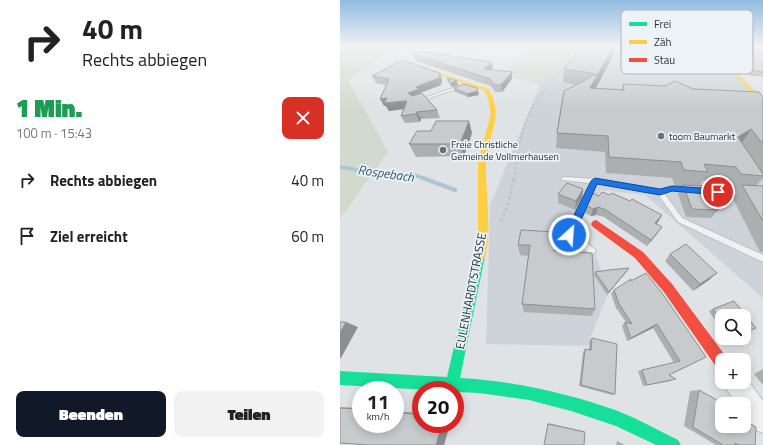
<!DOCTYPE html>
<html lang="de">
<meta charset="utf-8">
<style>
body{margin:0;font-family:"Titillium Web",sans-serif;background:#f2f2f2;color:#222;height:100vh;display:flex;flex-direction:column;font-size:15px;white-space:nowrap}
*{box-sizing:border-box;margin:0}
p{font-size:13px;color:#767676}
.icon{flex:none;width:22px;height:22px;fill:none;stroke:currentColor;stroke-width:2;stroke-linecap:round;stroke-linejoin:round}
.map{position:relative;flex:1;overflow:hidden}
.side{display:flex;flex-direction:column;background:#fff;width:340px}
.side>*{flex:none}
.top-card{background:#fff;color:#222;overflow:hidden}
.controls{position:absolute;left:375px;top:309px;display:grid;gap:8px}
.controls a{display:grid;place-items:center;width:36px;height:36px;border-radius:8px;background:#fff;box-shadow:0 2px 10px #0003;font-size:20px}
.speed{position:absolute;left:12px;top:381px;display:flex;gap:8px;font-size:20px;font-weight:700;text-align:center}
.speed>*{display:grid;place-content:center;width:52px;height:52px;border-radius:50%;background:#fff;box-shadow:0 2px 10px #0003;line-height:1}
.speed small{font-size:10px;font-weight:400}
.speed .limit{border:6px solid #d22;background:#fff;color:#111}
.pin{position:absolute;display:grid;place-items:center;width:34px;height:34px;color:#fff;margin:-17px;border:2px solid #fff;border-radius:50%;box-shadow:0 1px 4px #0007}
.me{position:absolute;width:44px;margin:-22px;rotate:26deg;stroke-linejoin:round;filter:drop-shadow(0 0 3px #0008)}
.turn{display:flex;align-items:center;gap:14px;height:84px;padding:0 16px;font-size:18px}
.turn .icon{width:52px;height:52px;stroke-width:2.5}
.turn b{display:block;font-size:28px;line-height:34px}
.round{display:grid;place-items:center;flex:none;width:42px;height:42px;border-radius:8px;background:#f2f2f2}
.head{display:flex;align-items:center;justify-content:space-between;height:68px;padding:0 16px}
h1{font-size:24px;font-weight:800;line-height:30px;color:#1e9e55}
.primary-button{display:flex;gap:8px;margin-top:auto;padding:8px 16px}
.primary-button a{flex:1;height:46px;border-radius:8px;background:#111827;color:#fff;font-size:16px;font-weight:800;line-height:46px;text-align:center}
.primary-button a+a{background:#f2f2f2;color:#222}
ul{padding:0;list-style:none}
li{display:flex;align-items:center;gap:12px;height:56px;padding:0 16px}
li div{flex:1}
li b{display:block;font-size:15px}
li em{font-style:normal}
main{display:flex;flex:1;min-height:0}
.map>svg:first-child{display:block}
.built{fill:#cdd3d9}
.green{fill:#d2dacf}
.lines{fill:none;stroke-linecap:round;stroke-linejoin:round}
.stream-far1{stroke:#acc6d3;stroke-width:3.5}
.stream{stroke:#acc6d3;stroke-width:4.5}
.lane-casing{stroke:#bec1c3;stroke-width:2}
.street-casing{stroke:#bec1c3;stroke-width:2}
.path-far3{stroke:#bfc3c5;stroke-width:1;stroke-dasharray:1.5 1.5;stroke-linecap:butt}
.path-far2{stroke:#bfc3c5;stroke-width:1.5;stroke-dasharray:2 2;stroke-linecap:butt}
.path-far1{stroke:#bfc3c5;stroke-width:2;stroke-dasharray:2.5 2.5;stroke-linecap:butt}
.path{stroke:#bfc3c5;stroke-width:2.5;stroke-dasharray:3 3;stroke-linecap:butt}
.lane{fill:#eff1f2;fill-rule:evenodd}
.street{fill:#eff1f2;fill-rule:evenodd}
.fast{fill:#16e098;fill-rule:evenodd}
.slow{fill:#ffcf43;fill-rule:evenodd}
.jam{fill:#f24e42;fill-rule:evenodd}
.wall{fill:#acafb0}
.shaded-wall{fill:#8c8e90}
.building{fill:#c8cbcd;stroke:#8c8e90}
.route{fill:#1a73e8;stroke:#114b97}
.poi-dot{fill:#667179;stroke:#ecf2f5;stroke-width:1.5}
.labels{text-anchor:middle;stroke-width:3.5;stroke-linejoin:round;paint-order:stroke}
.far-poi-label{font-size:10px;fill:#25343f;stroke:#ecf2f5;text-anchor:start}
.street-label{font-size:12px;fill:#25343f;stroke:#ecf2f5}
.water-label{font-size:13px;font-style:italic;fill:#2d5b75;stroke:#ecf2f5}
.key{fill:#ecf2f5;stroke:#b0b9be;stroke-width:1}
.key-label{font-size:11px;fill:#25343f}
</style>
<main>
<section class="side">
<div class="top-card">
<div class="turn"><svg class="icon" aria-label="right" viewBox="0 0 24 24"><path d="M7 20v-9h11M14 6l5 5-5 5"/></svg><div><b>40 m</b>Rechts abbiegen</div></div>
</div>
<div class="head"><div><h1>1 Min.</h1><p>100 m · 15:43</p></div><a class="round" style="background:#d93025;color:#fff"><svg class="icon" aria-label="close" viewBox="0 0 24 24"><path d="M6 6l12 12M18 6L6 18"/></svg></a></div>
<ul>
<li><svg class="icon" aria-label="right" viewBox="0 0 24 24"><path d="M7 20v-9h11M14 6l5 5-5 5"/></svg><div><b>Rechts abbiegen</b></div><em>40 m</em></li>
<li><svg class="icon" aria-label="arrive" viewBox="0 0 24 24"><path d="M6 21V4h12l-3 4 3 4H6"/></svg><div><b>Ziel erreicht</b></div><em>60 m</em></li>
</ul>
<div class="primary-button"><a>Beenden</a><a>Teilen</a></div>
</section>
<div class="map">
<svg width="423" height="445" viewBox="0 0 423 445">
<rect width="100%" height="100%" fill="#e0e3e5"/>
<path class="built" d="M240 46H373L423 100V298L305 195 261 190 242 219 269 291 247 346 146 344 150 205 200 85Z"/>
<path class="green" d="M0 46H82L53 49 8 80 48 152 0 219Z
M107 46H146L134 54Z
M188 46H240L200 85 162 74 189 47Z"/>
<g class="lines">
<path class="stream-far1" d="M0 167 42 174 74 175 86 179"/>
<path class="stream" d="M83 178 115 190"/>
<g class="lane-casing">
<path id="lane" d="M122 85 125 86 78 102 75 101Z
M224 177 255 179 320 190 332 187 352 188 353 190 352 192H350L332 191 324 193 342 218 423 255V262L338 222 318 194 257 183 233 234 255 249 256 251 255 253 252 254 249 253 226 237 225 235 251 183 222 180 221 179Z
M358 189 423 194V198L360 193 357 191Z"/>
</g>
<g class="street-casing">
<path id="street" d="M404 375 423 401V433C409 428 404 419 404 404H397L387 390 384 382H404Z"/>
</g>
<path class="path-far3" d="M124 60 137 46
M0 75 51 64H58
M212 81 243 46"/>
<path class="path-far2" d="M185 124 192 108 212 80"/>
<path class="path-far1" d="M174 179 180 142 185 123"/>
<path class="path" d="M161 222 168 205 174 178"/>
<use href="#lane" class="lane"/>
<use href="#street" class="street"/>
<path class="fast" d="M140 252 144 253 145 256 120 378C174 381 227 393 278 411 298 419 318 430 338 440L341 445H316L276 426 231 411 189 400 139 393 115 392V390H89L0 385V371L107 377 135 256 136 253Z"/>
<path class="slow" d="M368 46H372L423 101V106Z
M73 64 149 89C165 119 147 134 146 164 145 188 153 239 144 259L140 260 136 259 135 256 138 241V162L151 114 148 99 145 91 71 66Z"/>
<path class="jam" d="M256 220 303 252 332 284 387 358V360H382V370L377 368 324 292 295 258 253 227 251 224 253 221Z"/>
</g>
<path class="wall" d="M291 46H311V48L309 57 292 56Z
M379 46H423V78L421 76H411Z
M73 54 152 62 153 68 151 70 172 79 162 92H155L151 86 76 61Z
M272 58 256 88 282 90 283 84 353 89 423 97V178L416 186H423V252H420L392 197 398 191 388 190 384 182 363 180 359 186 378 210 371 218 346 217 338 194 342 186H335L332 178 266 173 265 152 216 148 217 133 236 85 223 82 224 69Z
M100 73 102 80 101 85 80 93 97 110 100 118 81 119 80 122 65 123 61 116 64 109 49 111 46 106H44L46 85 36 83 32 76Z
M107 78 118 85 112 87 108 82Z
M114 88 139 95 128 97 115 92Z
M132 133 124 156 76 157 69 144Z
M243 189 242 197 235 210 218 203V194Z
M259 196 322 215 317 224V234L307 246 264 217 256 215 251 216 245 213 246 205Z
M181 230 215 252 255 309 252 316 184 312 182 304 188 256 180 255 178 245Z
M330 254 369 280 353 291 325 261Z
M289 268 287 271 267 295 254 275 255 272Z
M291 281 366 357 329 375 331 381 303 386 298 371 302 370 334 363 313 328 287 341 282 326 285 322H286L276 308 271 294 274 290Z
M373 309 382 316V331L369 311Z
M252 338 275 394 272 395 239 386 243 352 245 349 249 350V341Z
M423 369V385L414 374Z
M359 390 415 445H376L344 426 350 391Z
M0 407 21 408V424H55V411L81 413V424H110L104 445H28L0 443Z
M208 423 243 431 245 432 204 445Z
M277 441 285 445H276Z"/>
<path class="shaded-wall" d="M274 46 272 58 248 102 250 88Z
M152 62 153 68 145 76 144 69Z
M172 72V79L162 92 161 85Z
M100 73 102 80 101 85 80 93 82 97 72 100 68 93 76 87Z
M117 81 118 85 112 87 111 83Z
M138 91 139 95 128 97 127 94Z
M47 98 67 101 71 108 49 111 46 106H44L40 99Z
M77 112 81 119 80 122 76 114Z
M129 121 132 133 124 156 120 144Z
M411 129 400 145 398 137Z
M243 189 242 197 235 210 236 201Z
M258 207 256 215 251 216 253 209Z
M322 215 318 222 311 230 315 223Z
M322 227 317 234 307 246 311 240Z
M289 268 287 271 267 295 269 292Z
M377 273 369 280 353 291 360 284Z
M6 322 18 327 1 358H0V333Z
M317 324 313 328 287 341 291 338Z
M102 424H110L104 445H96Z"/>
<path class="building" d="M243 46H274L250 88 284 90 283 84 325 86 335 81 353 89 419 92 423 97V144L411 129 398 137 423 174V176L401 174 396 167 364 164 368 172 344 170 341 162 269 157 268 136 217 133 224 91 257 74 224 69Z
M386 46H423V72L414 71Z
M79 51 152 62 144 69 172 72 161 85H154L150 79 73 54Z
M62 60 100 73 99 78 76 87 79 89 68 93 72 96 82 93 97 110 77 112 76 114 61 116 67 101 44 103 47 98 40 99 49 79 32 76Z
M107 78 117 81 111 83Z
M124 84 137 88 138 91 127 94 114 88Z
M96 121H129L120 144H69L77 131H91Z
M227 183 243 189 236 201 218 194Z
M343 185 367 186 378 210 352 209Z
M402 185 423 186V221Z
M262 192 270 195 272 193 290 201 292 199 322 215 315 223 322 227 311 240 266 210 258 207 253 209 246 205 252 193 259 196Z
M181 230 215 232 214 251 252 253 255 309 182 304 190 245H178Z
M346 244 377 273 360 284 330 254Z
M289 268 269 292 255 272 269 270Z
M306 273 322 293 366 357 329 375 336 379 307 385 302 370 340 361 317 324 291 338 285 322 292 324 279 304 274 290 291 279V281Z
M394 301 416 328 404 333V316H382V321L373 309Z
M0 322H6L0 333Z
M252 338 277 344 275 394 241 385 245 349 251 350Z
M359 390 384 404H382V426H404V420L416 427 415 445H399L395 443V445H383L353 427Z
M0 408 21 409V424H55V412L81 415V424H102L96 445H28L0 443Z
M208 424 245 432 244 445H204Z"/>
<linearGradient id="sky" x2="0" y2="1"><stop stop-color="#90bbe0"/><stop offset="0.42" stop-color="#f1f2f3"/><stop offset="1" stop-color="#f1f2f3" stop-opacity="0"/></linearGradient>
<rect width="423" height="109" fill="url(#sky)"/>
<path class="route" d="M255 178 320 189 332 186 378 189 382 192 378 195 332 191 320 195 257 184 233 238H226L224 235 251 181Z"/>
<g class="poi-dot">
<circle cx="321" cy="136" r="4"/>
<circle cx="103" cy="150" r="4"/>
</g>
<g class="labels">
<g class="far-poi-label">
<text x="329" y="140">toom Baumarkt</text>
<text x="111" y="148">Freie Christliche<tspan x="111" dy="12">Gemeinde Vollmerhausen</tspan></text>
</g>
<g class="street-label">
<text transform="translate(131 291) rotate(-79)" y="4">EULENHARDTSTRASSE</text>
</g>
<g class="water-label">
<text transform="translate(46 173) rotate(8)" y="5">Rospebach</text>
</g>
</g>
<rect x="281" y="10" width="132" height="64" rx="6" class="key"/>
<rect x="289" y="22" width="18" height="4" fill="#16e098"/>
<rect x="289" y="40" width="18" height="4" fill="#ffcf43"/>
<rect x="289" y="58" width="18" height="4" fill="#f24e42"/>
<g class="key-label">
<text x="314" y="28">Frei</text>
<text x="314" y="46">Zäh</text>
<text x="314" y="64">Stau</text>
</g>
</svg>
<div class="controls">
<a><svg class="icon" aria-label="search" viewBox="0 0 24 24"><circle cx="10" cy="10" r="6"/><path d="M15 15l6 6"/></svg></a>
<a>+</a>
<a>−</a>
</div>
<div class="speed"><div>11<small>km/h</small></div><div class="limit">20</div></div>
<div class="pin" style="left:378px;top:192px;background:#d93025"><svg class="icon" aria-label="arrive" viewBox="0 0 24 24"><path d="M6 21V4h12l-3 4 3 4H6"/></svg></div>
<svg class="me" style="left:229px;top:235px" viewBox="-20 -20 40 40"><circle r="17" fill="#1a73e8" stroke="#fff" stroke-width="3"/><path d="M0-11L8 9 0 5-8 9z" fill="#fff"/></svg>
</div>
</main>
